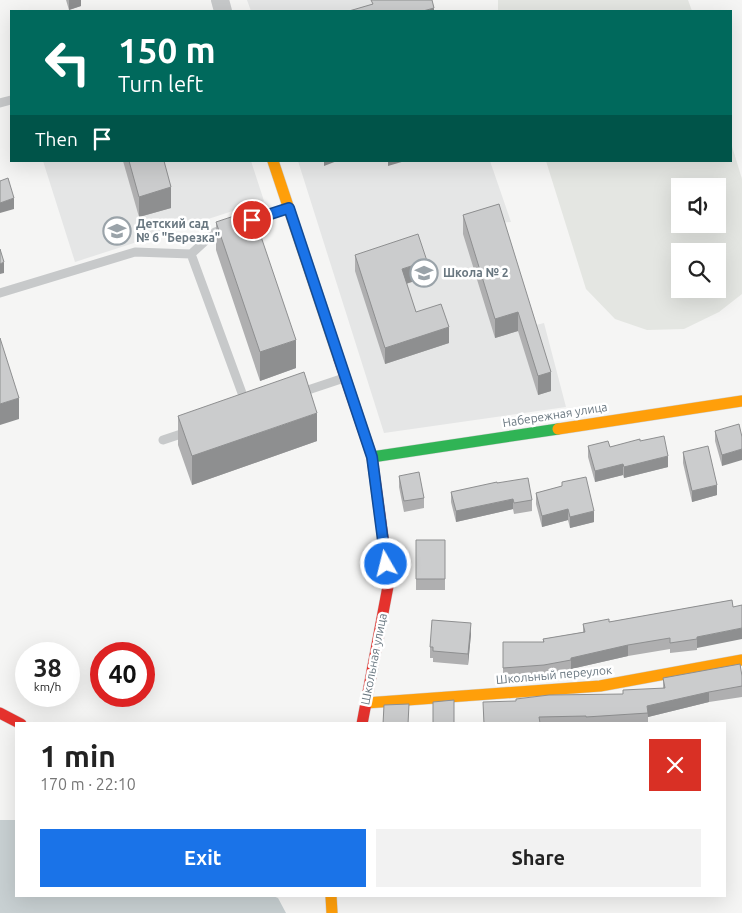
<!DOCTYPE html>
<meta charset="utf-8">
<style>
body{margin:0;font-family:Ubuntu,sans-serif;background:#f2f2f2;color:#222;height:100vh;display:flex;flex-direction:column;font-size:19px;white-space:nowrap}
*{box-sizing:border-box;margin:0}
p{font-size:16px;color:#767676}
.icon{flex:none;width:28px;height:28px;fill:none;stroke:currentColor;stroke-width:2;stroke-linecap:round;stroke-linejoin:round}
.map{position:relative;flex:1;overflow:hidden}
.panel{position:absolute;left:15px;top:722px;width:711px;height:175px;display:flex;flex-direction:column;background:#fff;border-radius:0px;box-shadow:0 5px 20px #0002}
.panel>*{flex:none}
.guide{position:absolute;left:10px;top:10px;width:722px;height:152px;border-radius:0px;box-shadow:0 5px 20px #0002;background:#00695c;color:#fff;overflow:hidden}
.buttons{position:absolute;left:671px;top:178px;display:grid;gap:10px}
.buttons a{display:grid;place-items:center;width:55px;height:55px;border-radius:0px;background:#fff;box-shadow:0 5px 20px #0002;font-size:25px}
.speed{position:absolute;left:15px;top:642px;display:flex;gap:10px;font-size:25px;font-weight:700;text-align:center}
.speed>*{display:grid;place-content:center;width:65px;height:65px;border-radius:50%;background:#fff;box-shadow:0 5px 20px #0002;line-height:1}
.speed small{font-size:12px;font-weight:400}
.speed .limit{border:8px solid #d22;background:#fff;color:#111}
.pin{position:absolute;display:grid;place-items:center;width:42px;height:42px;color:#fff;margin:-21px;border:2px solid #fff;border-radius:50%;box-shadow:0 1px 5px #0007}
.me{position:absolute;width:55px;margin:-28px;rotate:352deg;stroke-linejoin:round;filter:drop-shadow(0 0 4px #0008)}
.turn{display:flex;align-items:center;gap:18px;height:105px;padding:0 25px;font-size:22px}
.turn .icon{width:65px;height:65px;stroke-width:2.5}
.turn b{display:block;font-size:35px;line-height:42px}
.then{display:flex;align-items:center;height:48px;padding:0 25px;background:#0003;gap:10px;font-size:19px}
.round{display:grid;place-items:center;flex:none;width:52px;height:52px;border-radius:0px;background:#f2f2f2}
.overview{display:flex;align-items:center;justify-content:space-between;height:85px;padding:0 25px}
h1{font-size:30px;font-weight:600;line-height:38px}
.primary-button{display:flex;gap:10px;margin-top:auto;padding:10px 25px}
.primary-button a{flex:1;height:58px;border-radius:0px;background:#1a73e8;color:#fff;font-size:20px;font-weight:600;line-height:58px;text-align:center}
.primary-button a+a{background:#f2f2f2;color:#222}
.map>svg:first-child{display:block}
.built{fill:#e5e6e6}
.green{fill:#e4e6e2;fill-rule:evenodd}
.water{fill:#c8d0d2}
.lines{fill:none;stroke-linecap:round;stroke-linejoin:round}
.fast-casing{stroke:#d1d1d1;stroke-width:12}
.slow-casing{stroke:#d1d1d1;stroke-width:12}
.jam-casing{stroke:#d1d1d1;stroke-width:12}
.lane{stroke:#c7c9ca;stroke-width:9}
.street{stroke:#c7c9ca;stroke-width:18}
.fast{stroke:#30b455;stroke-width:11}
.slow{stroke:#ff9f0a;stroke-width:11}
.jam{stroke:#e5322d;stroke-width:11}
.wall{fill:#afafb0}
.shaded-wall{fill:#8e8f90}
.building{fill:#cbcccd;stroke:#8e8f90}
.route-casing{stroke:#114b97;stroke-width:12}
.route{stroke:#1a73e8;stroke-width:9}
.labels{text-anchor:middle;stroke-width:5;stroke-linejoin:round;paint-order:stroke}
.poi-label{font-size:12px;font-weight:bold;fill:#697780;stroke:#fff;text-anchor:start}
.street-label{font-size:12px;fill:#697780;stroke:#fff}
</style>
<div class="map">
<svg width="742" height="913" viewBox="0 0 742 913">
<rect width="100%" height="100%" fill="#f5f5f4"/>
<path class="built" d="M247 0H427L431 11H251Z
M43 161H251L264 201 75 262Z
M298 161H490L511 222 500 223 532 326 544 323 566 407 384 433Z"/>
<path class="green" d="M498 0H688L692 11H498Z
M731 143 742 179V294L719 312 684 329 647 330 615 319 586 289 546 161H731ZM680 186H718V224H680ZM680 251H718V289H680Z"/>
<path class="water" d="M0 820H16V896H273L278 898 286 913H0Z"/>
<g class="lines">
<g class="fast-casing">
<path id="fast" d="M372 457 558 429"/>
</g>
<g class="slow-casing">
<path id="slow" d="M273 161 339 359
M558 429 742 401
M366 703 600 686 742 660
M331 896 332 913"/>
</g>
<g class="jam-casing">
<path id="jam" d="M339 359 372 457 389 581 362 724
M0 713 21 724"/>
</g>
<path class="lane" d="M0 103 11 100
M244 223 289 209
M191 254 215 232 227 228
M0 293 135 252 191 254 246 404
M299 393 344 378
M163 440 187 432"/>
<path class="street" d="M220 0 223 11"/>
<use href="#fast" class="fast"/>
<use href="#slow" class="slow"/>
<use href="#jam" class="jam"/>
</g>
<path class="wall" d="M66 0H81V6L69 10Z
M123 161H164L171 208 139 217Z
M499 204 551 391 538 395 518 331 495 338 463 234V215Z
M216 222 296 368 260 381 216 250Z
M355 255 427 277 406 284 416 312 449 343 385 364 355 271Z
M178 416 317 441 192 485 178 445Z
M715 431 742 437 722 466 715 441Z
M640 441 668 467 624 478 623 475 595 482 588 457V446L610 447Z
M683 452 717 495 692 502 683 463Z
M399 476 424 498V508L404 512 399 487Z
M562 482 594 522 570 528 568 520 542 527 536 504V493L562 486Z
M497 483 532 500V511L514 514 513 509 456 522 451 502V492Z
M416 540H445V590H416Z
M732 600 697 648V650L670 653V649L628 656 571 669V671L544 676 503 679V642H543V639L583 632V624L609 622Z
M471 634 468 665 433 662V658H430V647Z
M742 676V697L709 702 648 717V724H483L516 701 623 694 663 688V678Z"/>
<path class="shaded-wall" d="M69 0H81V6L69 10Z
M434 8V11H423Z
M324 161H337L324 166Z
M388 161H405L388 166Z
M171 187V208L139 217V197Z
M14 198V209L0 213V203Z
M427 261V277L402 285V269Z
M4 262V273L0 274V264Z
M518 312V331L495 338V319Z
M449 327V343L385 364V348Z
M296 340V368L260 381V352Z
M551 372V391L538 395V376Z
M19 398V419L0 425V404Z
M317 413V441L192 485V456Z
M742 449V460L722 466V455Z
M668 456V467L624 478V467Z
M623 464V475L595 482V471Z
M717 485V495L692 502V491Z
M513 499V509L456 522V511Z
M568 509V520L542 527V516Z
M594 511V522L570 528V517Z
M471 623V634L468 665V654Z
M742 628V639L697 648V637Z
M628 645V656L571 669V658Z
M709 692V702L648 717 647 706Z"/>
<path class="building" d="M371 0H432L434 8 423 11H349L373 4Z
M129 161H164L171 187 139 197Z
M8 178 14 198 0 203V181Z
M499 204 551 372 538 376 518 312 495 319 463 215Z
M252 210 296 340 260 352 216 222Z
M418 234 427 261 402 269 416 312 441 304 449 327 385 348 355 255Z
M0 249 4 262 0 264Z
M0 338 19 398 0 404Z
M304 372 317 413 192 456 178 416Z
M739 424 742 437V449L722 455 715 431Z
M664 436 668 456 624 467 623 464 595 471 588 446 608 441 610 447 640 439V441Z
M708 446 717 485 692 491 683 452Z
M419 472 424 498 404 501 399 476Z
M586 477 594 511 570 517 568 509 542 516 536 493 562 486V482Z
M528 478 532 500 514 503 513 499 456 511 451 492 497 482V483Z
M416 540H445V579H416Z
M732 600 733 607 742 605V628L697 637V639L670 643V638L628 645 571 658V660L544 665 503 668V642H544L543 639 585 632 583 624 609 619V622Z
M432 620 471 623 468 654 433 651V647H430Z
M740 664 742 676V686L709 692 647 706 648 713 586 717V716L539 717 540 723 536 724H484L483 702 516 701V699L549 695 623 694V690L665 688 663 678Z
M454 700V724H433V702Z
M409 704 408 724H383L384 705Z"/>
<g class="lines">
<g class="route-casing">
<path id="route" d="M252 220 289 208 372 457 386 564"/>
</g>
<use href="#route" class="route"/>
</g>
<defs>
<g id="school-ring" transform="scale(1.4375)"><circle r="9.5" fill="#fff" stroke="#9aa3a9" stroke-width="1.5"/><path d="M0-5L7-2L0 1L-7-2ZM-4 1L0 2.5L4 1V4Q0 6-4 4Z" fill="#9aa3a9"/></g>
</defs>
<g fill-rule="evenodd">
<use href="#school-ring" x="117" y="231"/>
<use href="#school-ring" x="424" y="273"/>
</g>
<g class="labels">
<g class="poi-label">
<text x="136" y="228">Детский сад<tspan x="136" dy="14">№ 6 "Березка"</tspan></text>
<text x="443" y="277">Школа № 2</text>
</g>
<g class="street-label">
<text transform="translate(555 415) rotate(-9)" y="4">Набережная улица</text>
<text transform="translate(374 659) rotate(-79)" y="4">Школьная улица</text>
<text transform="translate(554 675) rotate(-5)" y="4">Школьный переулок</text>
</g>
</g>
</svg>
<div class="buttons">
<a><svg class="icon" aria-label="sound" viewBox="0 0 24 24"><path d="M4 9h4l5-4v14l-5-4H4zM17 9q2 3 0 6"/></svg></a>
<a><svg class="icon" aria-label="search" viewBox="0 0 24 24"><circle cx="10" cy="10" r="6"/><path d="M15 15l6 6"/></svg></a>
</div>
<div class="speed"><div>38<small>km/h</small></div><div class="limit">40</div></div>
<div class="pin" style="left:252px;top:220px;background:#d93025"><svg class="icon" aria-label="arrive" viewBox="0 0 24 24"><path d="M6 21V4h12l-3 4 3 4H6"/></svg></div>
<svg class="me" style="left:386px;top:564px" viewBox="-20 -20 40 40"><circle r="17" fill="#1a73e8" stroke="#fff" stroke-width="3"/><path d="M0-11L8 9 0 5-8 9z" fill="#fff"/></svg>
<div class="guide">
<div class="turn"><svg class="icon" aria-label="left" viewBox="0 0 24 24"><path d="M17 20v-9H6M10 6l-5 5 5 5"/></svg><div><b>150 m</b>Turn left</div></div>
<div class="then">Then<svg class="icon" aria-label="arrive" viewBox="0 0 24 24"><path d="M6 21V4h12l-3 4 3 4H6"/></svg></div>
</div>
<section class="panel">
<div class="overview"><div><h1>1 min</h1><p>170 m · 22:10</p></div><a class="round" style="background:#d93025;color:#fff"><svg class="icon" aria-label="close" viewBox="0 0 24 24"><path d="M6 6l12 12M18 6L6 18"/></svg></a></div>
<div class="primary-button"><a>Exit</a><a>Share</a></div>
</section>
</div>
